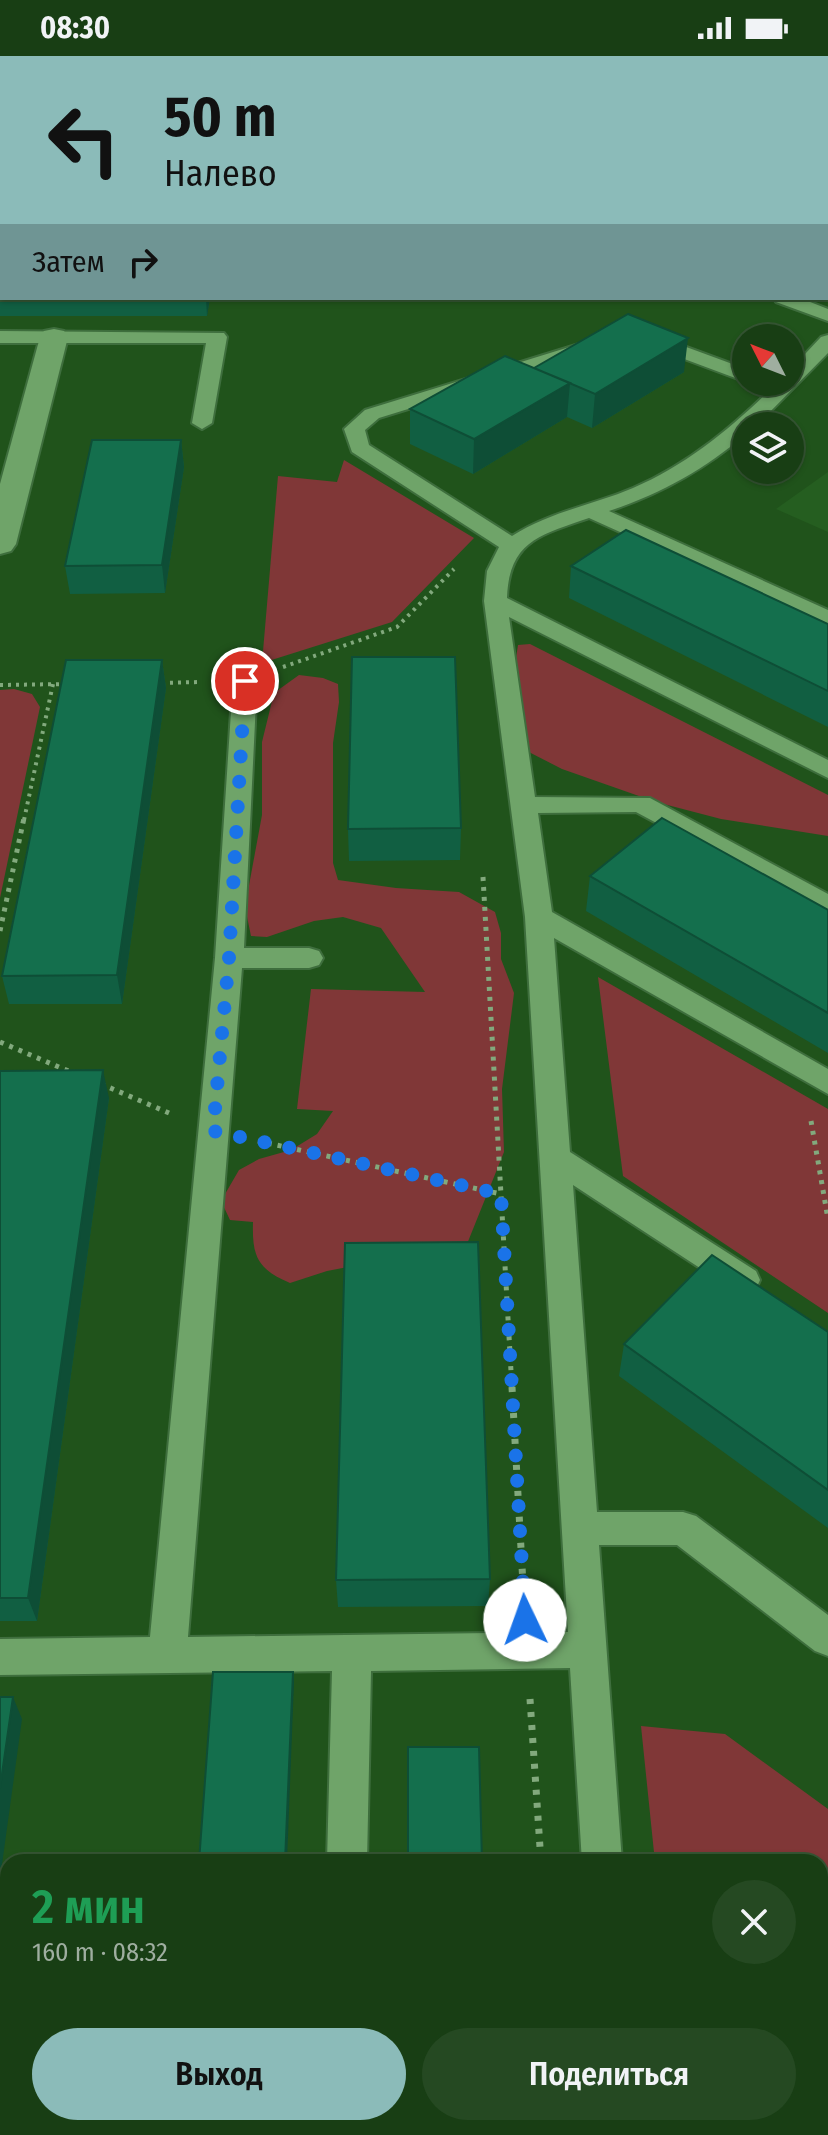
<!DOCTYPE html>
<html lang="ru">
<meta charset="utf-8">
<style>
body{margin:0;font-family:"Fira Sans Condensed",sans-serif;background:#254922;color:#f1f3f6;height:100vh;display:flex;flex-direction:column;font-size:30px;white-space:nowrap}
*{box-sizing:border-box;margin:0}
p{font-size:26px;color:#9faea0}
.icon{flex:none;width:44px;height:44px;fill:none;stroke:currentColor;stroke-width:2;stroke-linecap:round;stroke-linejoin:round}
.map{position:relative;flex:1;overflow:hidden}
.panel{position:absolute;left:0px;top:1798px;width:828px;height:282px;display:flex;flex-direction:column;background:#183e14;border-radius:24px 24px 0 0;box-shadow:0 2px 6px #0004,0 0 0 2px #365734}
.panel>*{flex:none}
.banner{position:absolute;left:0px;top:0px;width:828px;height:244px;box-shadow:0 2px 6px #0004,0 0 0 2px #365734;background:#8bbbb9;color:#111;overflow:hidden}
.needle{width:52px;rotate:312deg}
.controls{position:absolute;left:732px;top:268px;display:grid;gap:16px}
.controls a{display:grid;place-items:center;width:72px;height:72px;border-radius:50%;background:#183e14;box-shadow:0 2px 6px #0004,0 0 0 2px #365734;font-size:40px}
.pin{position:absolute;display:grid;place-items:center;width:68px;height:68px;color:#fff;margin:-34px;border:4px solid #fff;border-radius:50%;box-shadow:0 2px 8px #0007}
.me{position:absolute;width:88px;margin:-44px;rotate:357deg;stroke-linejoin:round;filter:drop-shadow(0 0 6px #0008)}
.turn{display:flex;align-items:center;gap:28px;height:168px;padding:0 32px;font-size:36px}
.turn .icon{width:104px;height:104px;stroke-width:2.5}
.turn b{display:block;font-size:56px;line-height:68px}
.then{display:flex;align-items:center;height:76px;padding:0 32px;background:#0003;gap:16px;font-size:30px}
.round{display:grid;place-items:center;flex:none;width:84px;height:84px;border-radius:42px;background:#254922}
.headline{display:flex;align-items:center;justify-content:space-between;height:136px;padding:0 32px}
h1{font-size:48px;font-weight:600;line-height:60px;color:#1e9e55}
.action{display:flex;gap:16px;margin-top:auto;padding:16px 32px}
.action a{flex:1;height:92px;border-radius:48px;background:#8bbbb9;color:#111;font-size:32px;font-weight:600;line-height:92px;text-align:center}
.action a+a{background:#254922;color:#f1f3f6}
.status{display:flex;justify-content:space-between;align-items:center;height:56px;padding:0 40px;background:#183e14;direction:ltr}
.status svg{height:22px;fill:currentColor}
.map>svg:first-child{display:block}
.built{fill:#255e20}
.green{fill:#803737}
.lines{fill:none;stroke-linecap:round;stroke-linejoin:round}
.lane-casing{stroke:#3e6e3d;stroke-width:4}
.street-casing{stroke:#3e6e3d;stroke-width:4}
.path-far2{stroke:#82a97d;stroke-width:4;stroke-dasharray:3 5;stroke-linecap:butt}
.path-far1{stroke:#82a97d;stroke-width:5;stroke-dasharray:4 6;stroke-linecap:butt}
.path{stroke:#82a97d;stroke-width:7;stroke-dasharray:5 8;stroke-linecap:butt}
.lane{fill:#6fa469;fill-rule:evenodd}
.street{fill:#6fa469;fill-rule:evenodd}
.wall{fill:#115f42}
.shaded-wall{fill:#0e4e36}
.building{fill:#146f4d;stroke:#0e4e36;stroke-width:2}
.route{stroke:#1a73e8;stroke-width:14;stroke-dasharray:0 25.2}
</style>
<div class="status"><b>08:30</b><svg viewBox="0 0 49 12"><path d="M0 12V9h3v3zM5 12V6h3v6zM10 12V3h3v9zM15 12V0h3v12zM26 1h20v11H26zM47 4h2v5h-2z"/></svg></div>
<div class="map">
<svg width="828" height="2079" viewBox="0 0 828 2079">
<rect width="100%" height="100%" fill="#20531b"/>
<path class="built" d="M828 416V476L776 453Z"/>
<path class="green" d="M0 0H431L432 2H2L0 184Z
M344 404 474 482 392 566 262 607 278 420 337 426Z
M530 588 828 739V780L721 763 656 746 562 713 523 693 514 615 518 589Z
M299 619 323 622 338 628 339 646 333 687V807L338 824 396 832 459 836 495 856 501 877V903L514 937 502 1033 504 1096 467 1188 327 1215 290 1227C257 1213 252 1200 253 1166L230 1164 221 1145 239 1114 259 1103 291 1094 317 1078 333 1055 297 1053 311 933 425 936 381 872 343 861 314 865 267 881 251 880 245 851 262 759V686L274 637Z
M14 633 32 638 40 651 0 842V634Z
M598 921 828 1053V1257L623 1120Z
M641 1670 725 1678 828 1753V2049L820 2050V1806H655Z"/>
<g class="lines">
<g class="lane-casing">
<path id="lane" d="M132 0H148V2H132Z
M433 0H449L450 2H434Z
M717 0H738L740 2H719Z
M826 26H828V36H826Z
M826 151H828V162H826Z
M774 242H800L828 253V265L776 246Z
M0 275 224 277 227 281 212 367 202 373 192 367 206 287H0Z
M651 278 746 313V326L644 288 641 284Z
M828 279V297L756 370H746V378C705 413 661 438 609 455L828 554V570L589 462C540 479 509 485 507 542L828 704V722L509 561 535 741 650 742 828 838V859L636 756 538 757 552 856 828 1013V1038L554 882 570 1096 756 1215 760 1224 756 1233 744 1237 732 1233 573 1129 597 1456H683L696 1460 828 1559V1600L815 1595 677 1489H599L622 1806H582L570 1612 371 1615 367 1806H327L332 1615 0 1619V1583L150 1581 215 902 233 625 236 620H254L257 625 244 892H309L319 895 323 902 319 909 309 912H242L188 1581 568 1576 525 861 484 545 487 515 499 491 352 396 344 373 365 354 579 288H593L596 292 593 296 379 362 365 374 369 389 512 480C549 456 593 449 633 432 689 408 736 368 778 326H790V314L821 281Z
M318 2072H362V2079H318Z
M598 2072H642L643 2079H599Z"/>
</g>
<g class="street-casing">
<path id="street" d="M54 273 64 275 68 281 16 488 11 495 0 498V428L40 281 44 275Z"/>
</g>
<path class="path-far2" d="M283 611 397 571 454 513
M162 627 200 626
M0 629 68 628
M24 764 53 628"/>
<path class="path-far1" d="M483 821 512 1333
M0 875 24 762
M0 986 73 1017
M101 1028 169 1057
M811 1065 828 1163
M258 1085 501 1138"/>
<path class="path" d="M512 1331 524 1546
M530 1643 541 1806
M558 2072 559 2079"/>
<use href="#lane" class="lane"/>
<use href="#street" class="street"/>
</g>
<path class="wall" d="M501 0H717V2H501Z
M0 179 210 242 207 260H0V188L1 187Z
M534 312 684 316 592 372 567 361 473 418 410 388V353Z
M181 384 184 411 165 537 70 538 65 510Z
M571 510 828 568V671L569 542Z
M162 604 166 632 122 948H9L2 920Z
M461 772 460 804 349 805 348 773Z
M590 820 828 854V997L586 855Z
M0 1015 109 1042 37 1565H0Z
M828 1276V1472L619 1320 624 1288Z
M490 1523 488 1550 338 1551 336 1524Z"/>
<path class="shaded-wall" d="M669 0H717V2H665Z
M828 63V74L826 86V64Z
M206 242H210L207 260Z
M688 282 684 316 592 372 595 338Z
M570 327 567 361 473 418 474 383Z
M181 384 184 411 165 537 162 509Z
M162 604 166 632 122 948 117 919Z
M103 1014 109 1042 37 1565 28 1542Z
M293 1616 294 1626 287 1806H285Z
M13 1641 22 1663 0 1823V1732Z"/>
<path class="building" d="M546 0H669L665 2H552Z
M2 165V186L0 177V171Z
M2 186V242H205H0V188Z
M628 258 688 282 595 338 534 312Z
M505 300 570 327 474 383 410 353Z
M92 384H181L162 509 65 510Z
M626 474 828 568V635L571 510Z
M352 601H455L461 772 348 773Z
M66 604H162L117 919 2 920Z
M662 762 828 854V957L590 820Z
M103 1014 28 1542H0V1015Z
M478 1186 490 1523 336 1524 345 1187Z
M712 1199 828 1276V1434L624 1288Z
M213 1616H293L285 1806H199Z
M0 1641H13L0 1732Z
M408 1691H479L482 1806H408Z
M181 2072H275L274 2079H180Z
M410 2072H491V2079H410Z"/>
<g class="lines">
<path class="route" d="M245 625 229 902 213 1075 501 1138 525 1564"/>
</g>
</svg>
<div class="controls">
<a><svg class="needle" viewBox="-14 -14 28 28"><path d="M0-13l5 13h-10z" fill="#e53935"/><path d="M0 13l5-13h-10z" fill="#9faea0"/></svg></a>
<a><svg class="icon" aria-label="layers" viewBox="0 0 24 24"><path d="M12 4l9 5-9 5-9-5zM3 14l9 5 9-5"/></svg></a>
</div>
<div class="pin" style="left:245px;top:625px;background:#d93025"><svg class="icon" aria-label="arrive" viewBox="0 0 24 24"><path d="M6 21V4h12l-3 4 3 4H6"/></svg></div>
<svg class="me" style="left:525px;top:1564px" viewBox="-20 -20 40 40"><circle r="19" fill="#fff"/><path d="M0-13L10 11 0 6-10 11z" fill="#1a73e8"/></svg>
<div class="banner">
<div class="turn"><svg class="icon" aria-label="left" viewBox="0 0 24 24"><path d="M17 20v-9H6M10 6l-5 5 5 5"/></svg><div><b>50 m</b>Налево</div></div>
<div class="then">Затем<svg class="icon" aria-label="right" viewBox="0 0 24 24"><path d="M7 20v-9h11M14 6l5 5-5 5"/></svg></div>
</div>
<section class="panel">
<div class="headline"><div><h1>2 мин</h1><p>160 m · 08:32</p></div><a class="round"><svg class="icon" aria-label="close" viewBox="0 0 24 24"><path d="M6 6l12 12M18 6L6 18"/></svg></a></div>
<div class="action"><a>Выход</a><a>Поделиться</a></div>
</section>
</div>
